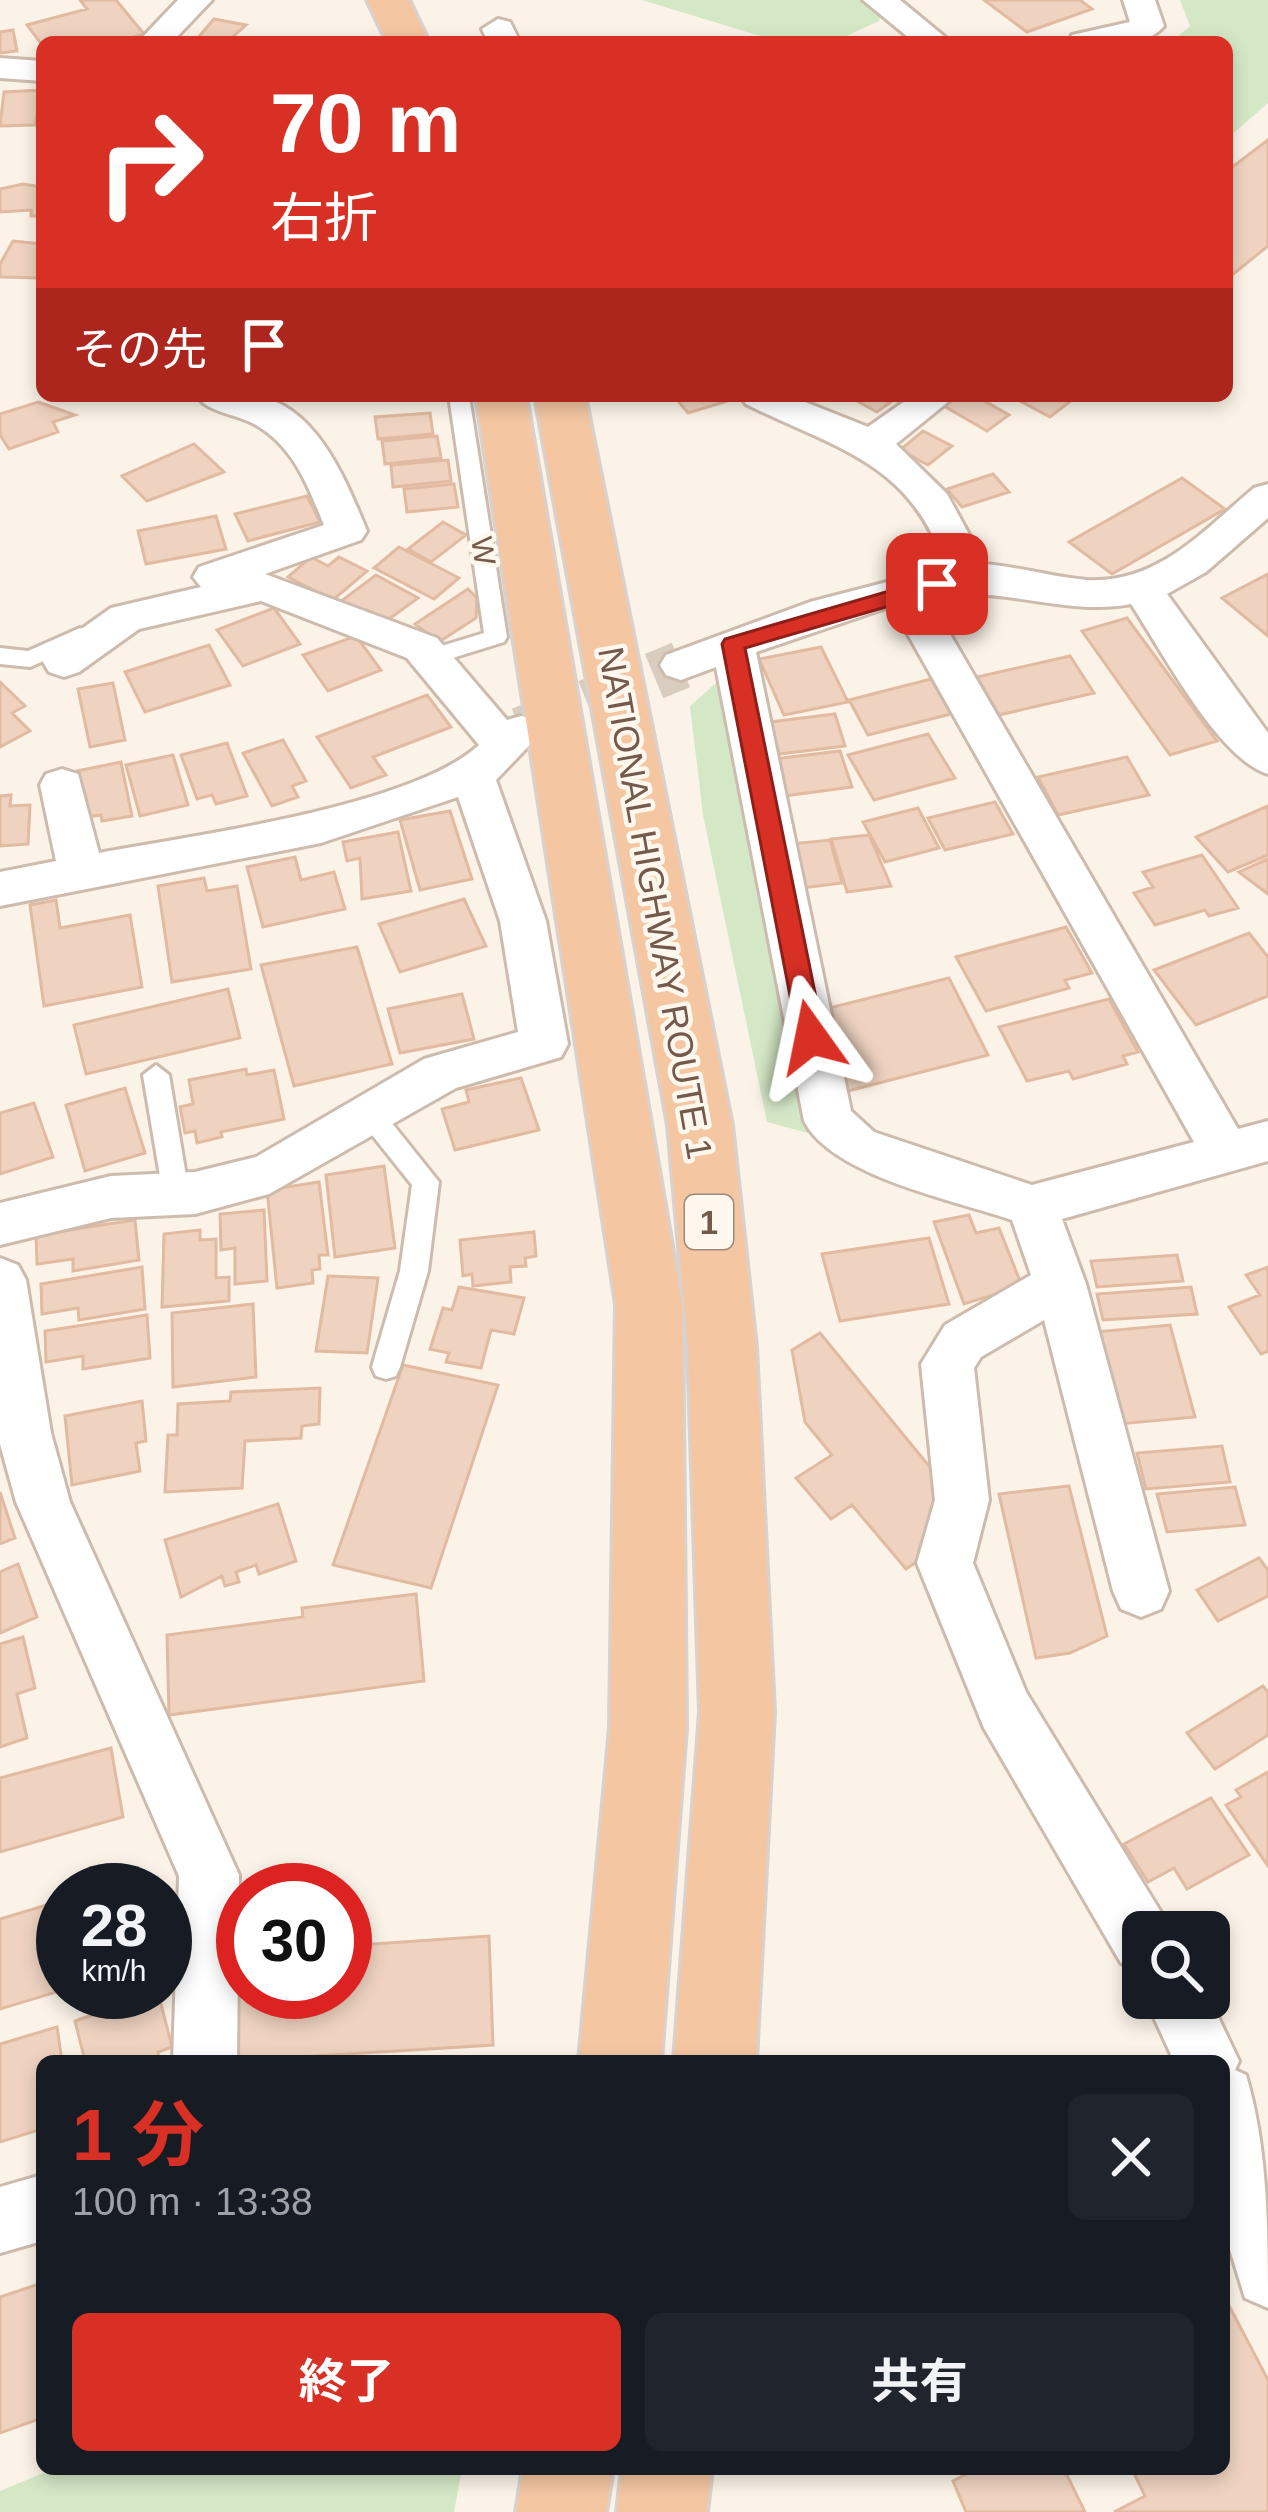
<!DOCTYPE html>
<html lang="ja">
<meta charset="utf-8">
<style>
body{margin:0;font-family:Helvetica,"Noto Sans JP",sans-serif;background:#20242c;color:#f1f3f6;height:100vh;display:flex;flex-direction:column;font-size:45px;white-space:nowrap}
*{box-sizing:border-box;margin:0}
p{font-size:39px;color:#9ea1a6}
.icon{flex:none;width:66px;height:66px;fill:none;stroke:currentColor;stroke-width:2;stroke-linecap:round;stroke-linejoin:round}
.map{position:relative;flex:1;overflow:hidden}
.details{position:absolute;left:36px;top:2055px;width:1194px;height:420px;display:flex;flex-direction:column;background:#171b24;border-radius:18px;box-shadow:0 6px 18px #0003}
.details>*{flex:none}
.banner{position:absolute;left:36px;top:36px;width:1197px;height:366px;border-radius:18px;box-shadow:0 6px 18px #0003;background:#d93025;color:#fff;overflow:hidden}
.buttons{position:absolute;left:1122px;top:1911px;display:grid;gap:24px}
.buttons a{display:grid;place-items:center;width:108px;height:108px;border-radius:18px;background:#171b24;box-shadow:0 6px 18px #0003;font-size:60px}
.speed{position:absolute;left:36px;top:1863px;display:flex;gap:24px;font-size:60px;font-weight:700;text-align:center}
.speed>*{display:grid;place-content:center;width:156px;height:156px;border-radius:50%;background:#171b24;box-shadow:0 6px 18px #0003;line-height:1}
.speed small{font-size:30px;font-weight:400}
.speed .limit{border:18px solid #d22;background:#fff;color:#111}
.pin{position:absolute;display:grid;place-items:center;width:102px;height:102px;color:#fff;margin:-51px;border-radius:24px;box-shadow:0 6px 18px #0006}
.me{position:absolute;width:132px;margin:-66px;rotate:348deg;stroke-linejoin:round;filter:drop-shadow(0 0 9px #0008)}
.turn{display:flex;align-items:center;gap:42px;height:252px;padding:0 36px;font-size:54px}
.turn .icon{width:156px;height:156px;stroke-width:2.5}
.turn b{display:block;font-size:84px;line-height:102px}
.then{display:flex;align-items:center;height:114px;padding:0 36px;background:#0003;gap:24px;font-size:45px}
.round{display:grid;place-items:center;flex:none;width:126px;height:126px;border-radius:18px;background:#20242c}
.head{display:flex;align-items:center;justify-content:space-between;height:204px;padding:0 36px}
h1{font-size:72px;font-weight:700;line-height:90px;color:#d93025}
.cta{display:flex;gap:24px;margin-top:auto;padding:24px 36px}
.cta a{flex:1;height:138px;border-radius:18px;background:#d93025;color:#fff;font-size:48px;font-weight:700;line-height:138px;text-align:center}
.cta a+a{background:#20242c;color:#f1f3f6}
.map>svg:first-child{display:block}
.green{fill:#d4e8c6}
.building{fill:#efd3c0;stroke:#e1baa1;stroke-width:3}
.lines{fill:none;stroke-linecap:round;stroke-linejoin:round}
.minor-tunnel{stroke:#d9cdc0;stroke-width:48;stroke-dasharray:48 24;stroke-linecap:butt}
.service-casing{stroke:#cdbbad;stroke-width:6}
.minor-casing{stroke:#cdbbad;stroke-width:6}
.trunk-casing{stroke:#d8d1cd;stroke-width:6}
.service{fill:#fff;fill-rule:evenodd}
.minor{fill:#fff;fill-rule:evenodd}
.trunk{fill:#f4c6a2;fill-rule:evenodd}
.route{fill:#d93025;stroke:#8d1f18;stroke-width:3}
.labels{text-anchor:middle;stroke-width:9;stroke-linejoin:round;paint-order:stroke}
.far-street-label{font-size:30px;fill:#745a4c;stroke:#fef7ed}
.shield{fill:#fef7ed;stroke:#9d897c;stroke-width:3}
.shield-label{font-size:33px;font-weight:bold;fill:#745a4c}
.street-label{font-size:36px;fill:#745a4c;stroke:#fef7ed}
</style>
<div class="map">
<svg width="1268" height="2512" viewBox="0 0 1268 2512">
<rect width="100%" height="100%" fill="#fbf3e7"/>
<path class="green" d="M642 0H866L881 11 879 21 844 37V42H780Z
M1180 0H1268V103L1227 139V42H1171L1190 26Z
M725 675 812 1134 767 1122 703 815 690 706Z
M53 2469H462L454 2512H0V2491Z"/>
<path class="building" d="M80 0H116L144 34 116 42 42 45 27 25 87 9Z
M984 0H1080L1092 9 1027 32Z
M214 19 246 25 227 42H200L197 39Z
M13 30 17 51 0 53V32Z
M41 90 35 125 0 126 4 92Z
M1268 140V246L1227 279V171Z
M23 184 42 187V216H31V210L0 212V189Z
M13 241 42 244 39 278 0 277V264Z
M674 396H728L731 400 688 413Z
M848 396H893L896 398 877 412Z
M958 396H976L1009 415 987 431 944 406Z
M1011 396H1077L1050 417Z
M38 402 75 415 53 422 58 432 9 449 0 435V414Z
M430 413 433 434 378 439 375 417Z
M923 431 952 446 928 465 900 450Z
M437 436 441 458 385 464 382 441Z
M194 444 224 472 147 501 122 476Z
M448 460 451 481 393 487 391 465Z
M993 474 1009 492 962 507 947 489Z
M1182 478 1225 509 1112 574 1069 542Z
M454 484 458 507 407 512 404 489Z
M307 496 320 522 248 541 235 514Z
M216 516 226 549 146 564 138 531Z
M443 522 466 535 431 562 408 549Z
M399 547 459 578 434 599 374 568Z
M311 557 328 566 339 557 367 571 333 600 288 577Z
M1268 574V636L1222 598Z
M376 575 418 598 389 619 340 602Z
M468 589 477 598 476 618 439 642 415 624Z
M274 608 300 644 243 666 217 630Z
M1127 618 1217 741 1170 755 1082 631Z
M356 636 381 670 328 691 303 655Z
M209 645 230 685 145 712 125 672Z
M821 647 848 702 784 715 759 659Z
M1070 656 1094 693 999 715 977 677Z
M931 679 951 714 868 735 849 700Z
M0 682 25 706 12 713 30 731 0 747Z
M113 683 125 740 90 747 78 689Z
M427 695 451 727 373 757 386 775 351 788 317 737Z
M835 714 845 746 779 754 770 722Z
M928 734 955 778 874 800 848 755Z
M283 740 306 781 292 786 298 797 272 806 243 753Z
M227 743 247 796 216 804 212 795 197 799 181 755Z
M840 751 852 787 784 796 774 759Z
M173 755 188 805 140 816 126 765Z
M1127 757 1149 795 1058 815 1038 777Z
M121 762 132 816 102 821 101 815 86 817 77 771Z
M11 795 10 806 30 805 28 844 0 846V796Z
M995 802 1013 834 945 850 928 818Z
M1268 806V855L1228 872 1196 837Z
M918 808 939 848 885 862 863 822Z
M450 811 472 879 420 890 400 820Z
M398 832 411 891 362 899 360 858 347 861 343 842Z
M869 835 891 886 847 892 831 839Z
M830 840 842 883 801 888 790 844Z
M1202 855 1238 908 1209 916 1205 910 1155 925 1134 893 1153 887 1143 872Z
M295 857 301 880 334 872 345 909 263 927 247 867Z
M1268 859V894L1239 872Z
M204 878 207 891 237 886 251 969 172 982 158 886Z
M464 899 486 946 400 972 379 924Z
M56 900 60 928 130 915 142 987 44 1006 30 905Z
M1066 927 1092 973 1065 980 1069 988 986 1011 956 957Z
M1249 933 1268 957V996L1196 1025 1154 970Z
M357 947 392 1064 294 1086 261 965Z
M949 978 988 1055 848 1091 826 1039 821 1010Z
M228 989 240 1038 86 1074 74 1025Z
M462 994 474 1039 400 1053 388 1009Z
M1109 999 1138 1052 1123 1056 1127 1064 1073 1079 1069 1071 1027 1081 999 1027Z
M246 1069 247 1075 274 1070 284 1119 221 1132 222 1137 197 1143 195 1131 185 1133 180 1107 193 1104 189 1080Z
M521 1078 539 1130 455 1150 442 1109 469 1102 466 1090Z
M125 1088 145 1153 85 1171 66 1105Z
M34 1103 53 1157 0 1174V1113Z
M384 1166 395 1248 335 1257 326 1175Z
M319 1182 328 1255H319L320 1269 312 1270 313 1283 277 1288 267 1190Z
M264 1210 267 1281 235 1284V1248L221 1250 220 1214Z
M969 1215 976 1233 999 1228 1022 1286 964 1304 934 1222Z
M135 1220 139 1260 73 1271V1259L37 1264 36 1235Z
M200 1230V1240L216 1239V1278L229 1277V1301L162 1307 164 1234Z
M534 1232 536 1256 525 1258 526 1266 510 1267 511 1282 473 1286 472 1274 463 1276 460 1240Z
M929 1238 949 1304 840 1321 822 1254Z
M1177 1255 1183 1281 1097 1287 1091 1261Z
M142 1267 145 1309 79 1320 78 1308 42 1314 41 1284Z
M1268 1267V1351L1261 1354 1229 1307 1260 1295 1246 1275Z
M328 1276 378 1278 367 1353 316 1351Z
M459 1287 524 1298 514 1334 491 1330 481 1368 446 1362 449 1353 430 1349 443 1308 452 1310Z
M1191 1287 1197 1314 1103 1320 1097 1294Z
M253 1304 256 1377 173 1387 172 1313Z
M147 1315 150 1358 83 1369V1356L46 1362 45 1331Z
M1170 1325 1195 1417 1119 1424 1095 1332Z
M820 1333 938 1477 933 1551 906 1569 852 1505 831 1519 796 1478 832 1455 805 1422 792 1350Z
M403 1365 498 1385 431 1588 333 1565Z
M320 1388 319 1424 302 1426 301 1438 245 1441 242 1488 165 1492 168 1435H177L178 1404 230 1401 231 1392Z
M142 1401 146 1441 136 1443 140 1471 72 1485 65 1416Z
M1222 1446 1230 1482 1146 1489 1137 1453Z
M1069 1486 1107 1636 1070 1653 1036 1658 999 1494Z
M1235 1487 1245 1525 1167 1532 1157 1494Z
M0 1492 15 1538 0 1544Z
M278 1504 296 1561 259 1574 256 1565 236 1572 239 1582 225 1586 222 1576 181 1597 165 1540Z
M1259 1558 1268 1570V1596L1218 1621 1197 1590Z
M18 1564 37 1617 0 1633V1572Z
M416 1594 424 1681 169 1715 167 1635 303 1617 302 1608Z
M23 1637 35 1688 17 1694 27 1738 0 1747V1644Z
M1263 1686 1268 1692V1735L1215 1769 1187 1733Z
M111 1748 123 1817 0 1852V1778Z
M1268 1772V1866L1226 1805 1241 1797 1236 1790Z
M1211 1798 1249 1855 1187 1889 1174 1868 1148 1882 1124 1844Z
M146 1875 149 1890H96Z
M63 1900V1990L0 2009V1919Z
M489 1936 493 2045 233 2061 236 1953H243V1992H345V1946Z
M158 1992 172 2047 158 2052 160 2061H85L75 2021Z
M57 2027 62 2061H42V2129L0 2142V2044Z
M42 2283V2418L0 2433V2297Z
M1224 2296 1268 2380V2512H1114L1145 2496 1132 2469H1224Z
M976 2469H1064L1085 2512H966L953 2481Z"/>
<g class="lines">
<path class="minor-tunnel" d="M521 731 681 665"/>
<g class="service-casing">
<path id="service" d="M449 396H469L507 637 504 642 430 665 422 662V652L484 633Z
M80 628 88 631V641L30 667 0 664V648L28 651Z
M156 1065 169 1075 189 1194 185 1202H167L163 1194 143 1075Z
M370 1104 379 1107 439 1182 428 1271 400 1367 396 1376 386 1379 376 1376 372 1367 400 1271 412 1185 361 1121 357 1114Z"/>
</g>
<g class="minor-casing">
<path id="minor" d="M178 0H212L172 42H138Z
M863 0H900L951 42H914Z
M1123 0H1155L1164 26C1143 51 1098 42 1068 42L1072 35 1130 22Z
M498 19 510 22 520 42H488L482 29Z
M0 58 42 61V81L0 78Z
M197 396C216 396 236 393 255 396 317 405 346 481 367 531L361 540 265 574 437 638 507 720 521 716 536 720 543 731 496 780 546 921 568 1044 561 1057 456 1088 269 1194 195 1214 111 1218 0 1245V1203L111 1176 195 1172 256 1157 424 1059 518 1032 500 921 458 797 321 843 0 906V872L56 861 40 785 46 774 62 769 78 774 99 853C194 835 412 807 479 745L407 658 261 601 139 629 79 672 64 677 49 672 43 662 49 652 111 608 201 587 193 577 199 567 324 525C308 486 294 447 256 425 238 414 208 413 197 396Z
M740 396H790L868 427 912 396H944L948 402 896 444 947 494 985 564C1019 567 1053 577 1087 580 1158 584 1204 530 1254 488L1268 484V518L1206 572 1167 594 1268 733V774C1218 759 1161 649 1131 604 1063 617 998 583 929 598L1238 1129 1268 1121V1161L1062 1219 1086 1284 1169 1591 1161 1609 1141 1617 1121 1609 1113 1591 1044 1320 981 1357 974 1368 989 1500 973 1563 1026 1692 1165 1919 1170 1932H1143V1972L1121 1963 984 1728 917 1563 935 1500 921 1364 945 1325 1031 1275 1012 1220C954 1200 832 1176 804 1121L716 667 681 680 666 675 660 665 666 655 810 602 945 567C912 461 833 448 746 404ZM892 606 1194 1142 1032 1185 874 1132 851 1111 756 652Z
M0 1258 18 1265 26 1280 51 1433 70 1502 239 1875 237 2061H173L179 1876 16 1502 0 1444Z
M1145 1998H1209L1239 2061 1235 2070 1246 2075C1268 2149 1268 2229 1268 2308L1245 2298 1224 2230V2061H1174Z
M42 2175V2241L0 2253V2187Z"/>
</g>
<g class="trunk-casing">
<path id="trunk" d="M367 0H409L429 42H387Z
M476 396H526L682 1304 686 1728 661 2061H579L610 1728 616 1304Z
M535 396H585L732 1125 756 1347 774 1712 756 2061H674L700 1712 688 1347 668 1125Z
M523 2469H613L606 2512H516Z
M622 2469H712L707 2512H617Z"/>
</g>
<use href="#service" class="service"/>
<use href="#minor" class="minor"/>
<use href="#trunk" class="trunk"/>
</g>
<path class="route" d="M937 577 944 579V590L745 648 824 1037 811 1047 798 1037 722 644 725 639Z"/>
<g class="labels">
<g class="far-street-label">
<text transform="translate(483 551) rotate(81)" y="10">W</text>
</g>
<rect class="shield" x="685" y="1195" width="48" height="54" rx="9"/>
<g class="shield-label">
<text x="709" y="1234">1</text>
</g>
<g class="street-label">
<text transform="translate(656 903) rotate(80)" y="13">NATIONAL HIGHWAY ROUTE 1</text>
</g>
</g>
</svg>
<div class="buttons">
<a><svg class="icon" aria-label="search" viewBox="0 0 24 24"><circle cx="10" cy="10" r="6"/><path d="M15 15l6 6"/></svg></a>
</div>
<div class="speed"><div>28<small>km/h</small></div><div class="limit">30</div></div>
<div class="pin" style="left:937px;top:584px;background:#d93025"><svg class="icon" aria-label="arrive" viewBox="0 0 24 24"><path d="M6 21V4h12l-3 4 3 4H6"/></svg></div>
<svg class="me" style="left:811px;top:1037px" viewBox="-20 -20 40 40"><path d="M0-17L14 15 0 8-14 15z" fill="#d93025" stroke="#fff" stroke-width="4"/></svg>
<div class="banner">
<div class="turn"><svg class="icon" aria-label="right" viewBox="0 0 24 24"><path d="M7 20v-9h11M14 6l5 5-5 5"/></svg><div><b>70 m</b>右折</div></div>
<div class="then">その先<svg class="icon" aria-label="arrive" viewBox="0 0 24 24"><path d="M6 21V4h12l-3 4 3 4H6"/></svg></div>
</div>
<section class="details">
<div class="head"><div><h1>1 分</h1><p>100 m · 13:38</p></div><a class="round"><svg class="icon" aria-label="close" viewBox="0 0 24 24"><path d="M6 6l12 12M18 6L6 18"/></svg></a></div>
<div class="cta"><a>終了</a><a>共有</a></div>
</section>
</div>
